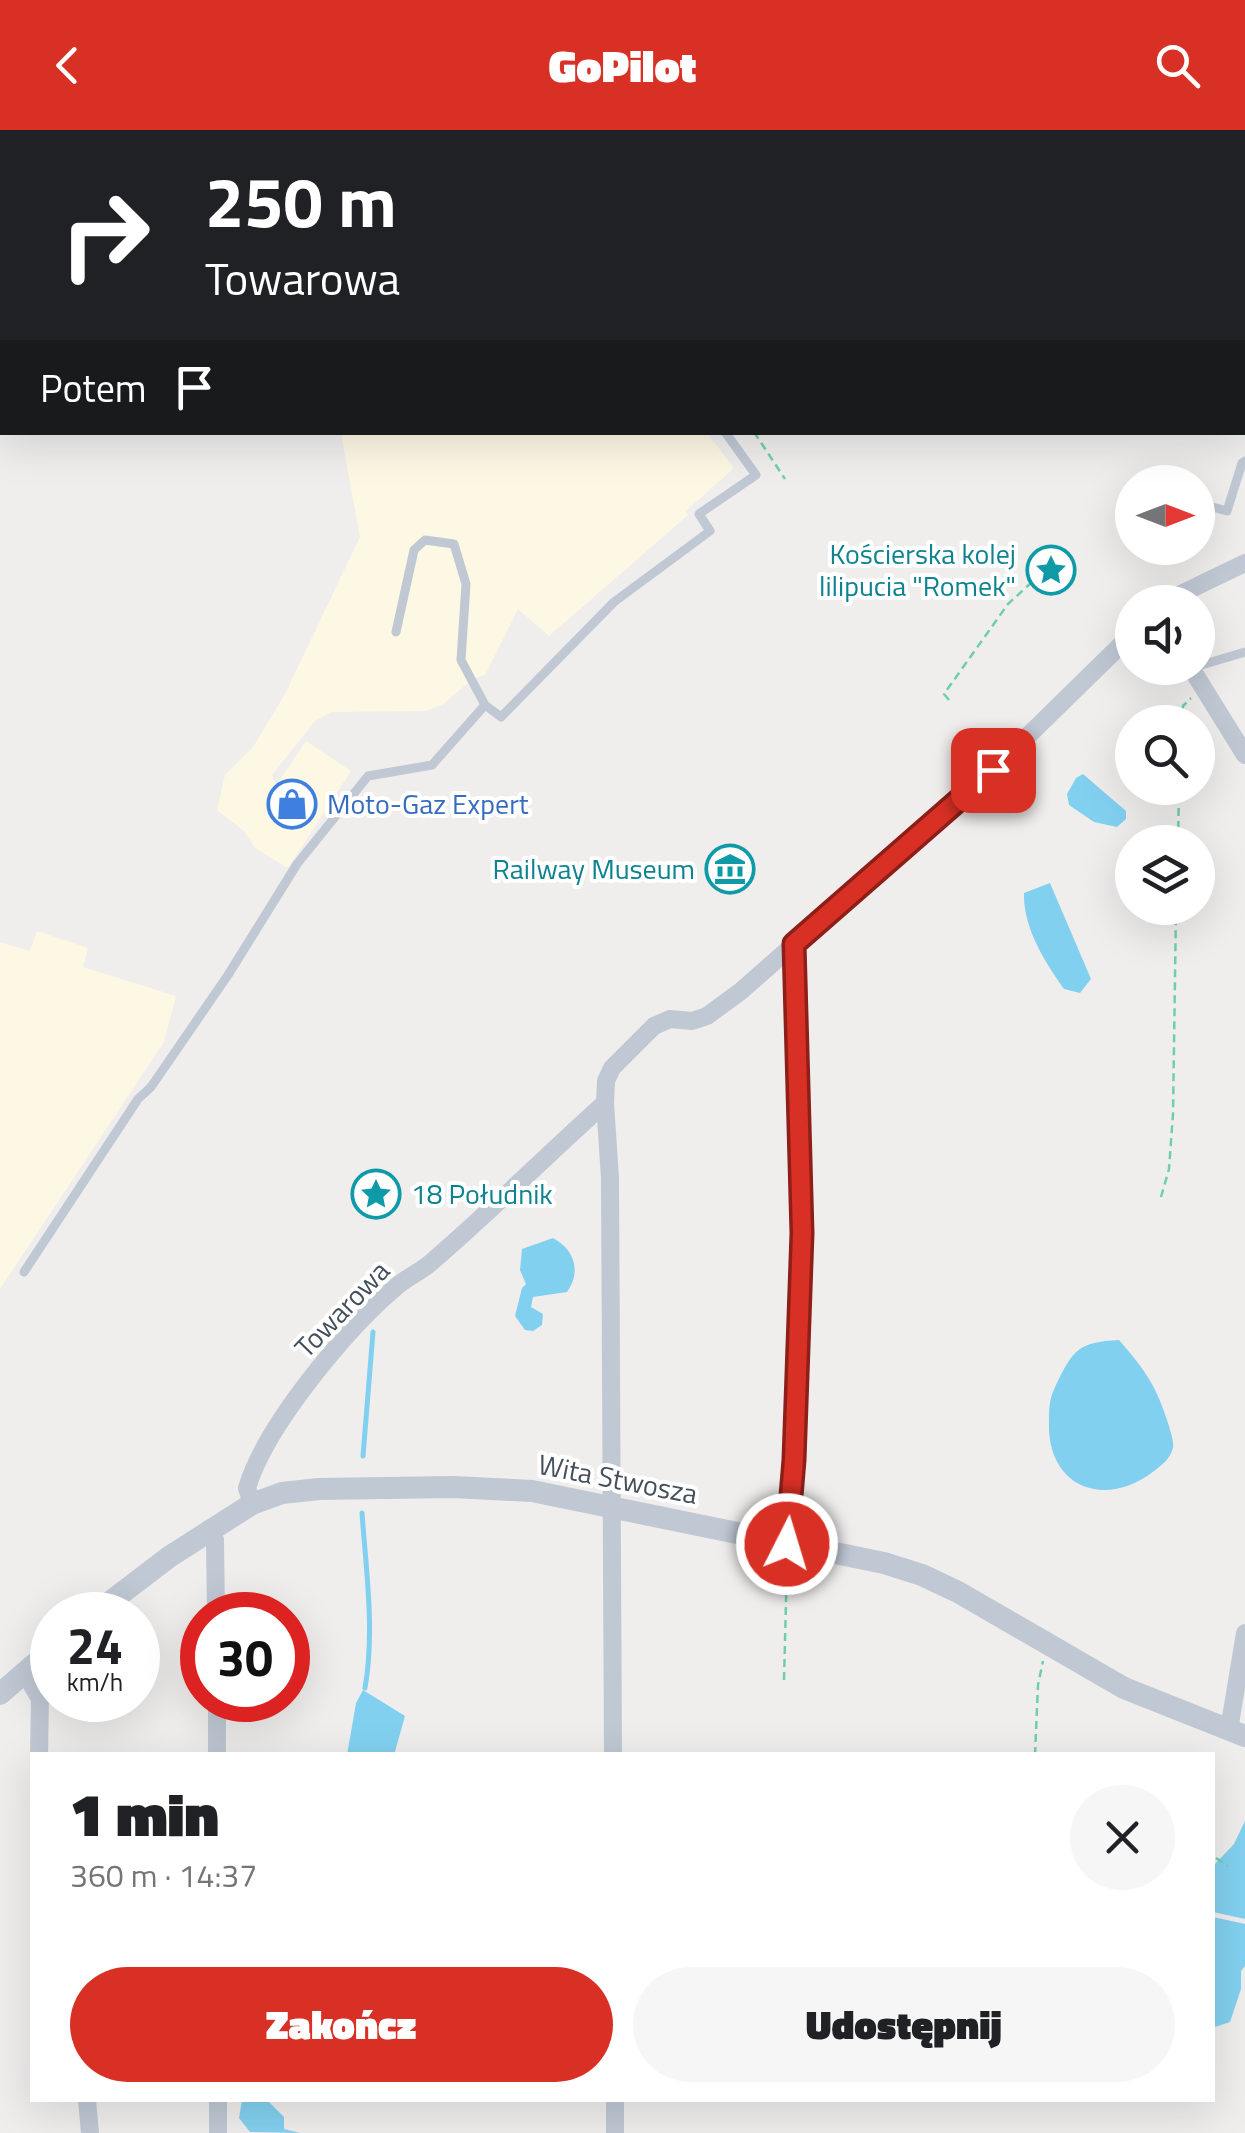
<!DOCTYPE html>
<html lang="pl">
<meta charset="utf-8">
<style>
body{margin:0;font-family:"Titillium Web",sans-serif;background:#f6f6f6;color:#202124;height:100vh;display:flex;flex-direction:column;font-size:38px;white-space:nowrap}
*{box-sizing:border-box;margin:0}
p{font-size:32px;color:#757577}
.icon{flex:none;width:55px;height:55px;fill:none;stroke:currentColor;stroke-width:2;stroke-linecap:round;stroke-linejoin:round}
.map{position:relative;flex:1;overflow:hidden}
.drawer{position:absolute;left:30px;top:1622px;width:1185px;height:350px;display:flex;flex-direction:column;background:#fff;border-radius:0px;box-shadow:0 10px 40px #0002}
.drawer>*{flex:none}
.guide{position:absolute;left:0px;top:0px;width:1245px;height:305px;box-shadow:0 10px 40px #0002;background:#202124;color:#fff;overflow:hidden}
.needle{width:65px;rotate:90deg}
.controls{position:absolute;left:1115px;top:335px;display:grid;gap:20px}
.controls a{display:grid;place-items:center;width:100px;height:100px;border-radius:50%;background:#fff;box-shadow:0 10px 40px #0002;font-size:50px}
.speed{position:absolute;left:30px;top:1462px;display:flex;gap:20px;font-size:50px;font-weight:700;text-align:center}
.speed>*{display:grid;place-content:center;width:130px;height:130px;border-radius:50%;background:#fff;box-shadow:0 10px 40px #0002;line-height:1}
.speed small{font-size:25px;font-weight:400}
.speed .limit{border:15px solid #d22;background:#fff;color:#111}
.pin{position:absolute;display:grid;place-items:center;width:85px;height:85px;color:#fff;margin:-42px;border-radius:20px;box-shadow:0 5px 15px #0006}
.me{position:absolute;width:110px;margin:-55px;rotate:5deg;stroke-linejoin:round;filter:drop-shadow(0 0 8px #0008)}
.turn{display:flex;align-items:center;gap:35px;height:210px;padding:0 40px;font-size:45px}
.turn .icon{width:130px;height:130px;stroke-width:2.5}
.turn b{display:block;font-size:70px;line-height:85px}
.then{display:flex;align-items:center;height:95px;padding:0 40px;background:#0003;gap:20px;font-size:38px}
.round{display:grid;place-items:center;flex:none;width:105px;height:105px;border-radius:52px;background:#f6f6f6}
.overview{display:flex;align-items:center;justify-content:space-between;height:170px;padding:0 40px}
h1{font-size:60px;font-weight:800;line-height:75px}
.cta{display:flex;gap:20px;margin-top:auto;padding:20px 40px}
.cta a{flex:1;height:115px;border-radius:60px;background:#d93025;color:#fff;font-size:40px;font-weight:800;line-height:115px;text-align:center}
.cta a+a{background:#f6f6f6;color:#202124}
header{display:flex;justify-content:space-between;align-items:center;height:130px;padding:0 40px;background:#d93025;color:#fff;font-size:45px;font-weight:800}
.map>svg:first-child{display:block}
.commercial{fill:#fdf8e4}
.water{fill:#82d0f0}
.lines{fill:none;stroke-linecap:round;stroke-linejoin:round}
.stream{stroke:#82d0f0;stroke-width:5}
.path{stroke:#6ed0a8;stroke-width:2.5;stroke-dasharray:8 5;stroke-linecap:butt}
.service{stroke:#bfc8d3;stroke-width:9}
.minor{stroke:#bfc8d3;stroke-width:18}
.tertiary{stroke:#bfc8d3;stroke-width:22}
.route-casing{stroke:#8d1f18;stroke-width:25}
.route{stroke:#d93025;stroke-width:18}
.labels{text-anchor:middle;stroke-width:8;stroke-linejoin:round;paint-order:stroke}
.culture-label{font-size:28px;fill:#0d838f;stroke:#fff;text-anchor:end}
.shop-label{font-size:28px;fill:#366cbe;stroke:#fff;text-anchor:start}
.street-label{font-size:28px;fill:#444f5b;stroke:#fff}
</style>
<header><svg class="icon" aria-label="back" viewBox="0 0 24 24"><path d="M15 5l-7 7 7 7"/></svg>GoPilot<svg class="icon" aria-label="search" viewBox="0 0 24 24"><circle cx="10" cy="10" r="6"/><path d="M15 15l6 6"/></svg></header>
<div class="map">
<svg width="1245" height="2003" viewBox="0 0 1245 2003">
<rect width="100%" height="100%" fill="#f0eded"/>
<path class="commercial" d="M341 303H707L734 338 686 381 688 385 549 506 518 479 485 545 474 548 443 574 426 581 331 582 315 591 272 645 276 656 306 611 351 641 288 738 255 718 244 701 217 680 225 645 253 617 285 564 360 407Z
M37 801 88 818 83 837 176 866 164 912 0 1159V812L30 821Z"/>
<path class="water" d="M1083 644 1126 681V689L1117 697 1094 692 1069 675 1067 664 1076 648Z
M1050 753 1091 849 1080 863 1064 859C1045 832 1023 798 1024 763Z
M553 1108C574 1119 582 1141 567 1162L533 1167 531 1177 543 1184 542 1195 533 1201 525 1200 515 1186 522 1158 526 1154 520 1140 522 1119Z
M1119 1210C1146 1241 1157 1257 1169 1296 1171 1304 1174 1311 1173 1318 1170 1329 1163 1334 1154 1341 1109 1377 1052 1361 1049 1300 1049 1282 1048 1271 1056 1255 1073 1220 1078 1212 1119 1210Z
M363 1560 405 1586 394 1625H347L356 1573Z
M1245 1691V1789L1213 1782 1212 1737 1234 1714Z
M1213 1787 1245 1794V1836L1241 1841V1859L1230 1892 1215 1897H1212Z
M242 1970H267L284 1987V1999L300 2003 250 2002 239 1988Z"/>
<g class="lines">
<path class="stream" d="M363 1326 373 1202
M362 1383C366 1440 375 1501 365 1558"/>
<path class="path" d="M1242 76 1245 75
M754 302 785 349
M949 570 944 564 1008 474 1032 452
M1181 592 1183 576 1191 568
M1178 712 1179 658
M1161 1067 1169 1039 1173 984 1176 778
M784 1550 787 1432
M1035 1625 1038 1555 1043 1531
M1216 1728 1228 1736"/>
<path class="service" d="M690 2 691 0
M1242 12 1245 10
M1198 373 1227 381 1242 333 1245 331
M396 502 414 420 425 410 454 414 466 454 461 530 485 575 501 587 614 472 710 401 699 384 756 345 725 302
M1198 536 1245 522
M24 1142 138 969 151 957 228 845 297 734 368 646 432 635 485 575"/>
<path class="minor" d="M1080 0 1081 2
M228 2V0
M1164 472 1245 433
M1191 538 1245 625
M605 973 610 1048 613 1625
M252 1374 247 1358C265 1296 348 1197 397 1156 409 1146 424 1140 435 1129 493 1079 548 1024 605 973L606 951 612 938 654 896 670 889 692 891 707 886 741 861 993 640 1132 504
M209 1399 215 1410 216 1485
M787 1414 795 1330 802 1103 794 814
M25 1543 40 1569 39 1625
M217 1570V1625
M1229 1600 1245 1503
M87 1970 90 2003
M218 1970V2003
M615 1970V2003"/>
<path class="tertiary" d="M1207 2 1214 0
M0 137H2
M93 1485 169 1427 252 1374 282 1363 319 1359 453 1357 532 1361 884 1433 922 1445 958 1462 1124 1558 1245 1606
M0 1564 52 1519"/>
</g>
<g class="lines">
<g class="route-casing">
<path id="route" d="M787 1414 794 1330 802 1103 794 814 993 640"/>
</g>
<use href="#route" class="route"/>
</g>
<defs>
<g id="sight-ring" transform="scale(2.5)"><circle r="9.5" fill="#fff" stroke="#0f9aa8" stroke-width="1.5"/><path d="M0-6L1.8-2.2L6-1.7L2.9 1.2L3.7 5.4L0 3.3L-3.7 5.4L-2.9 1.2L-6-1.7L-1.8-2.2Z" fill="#0f9aa8"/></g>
<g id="shop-ring" transform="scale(2.5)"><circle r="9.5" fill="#fff" stroke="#3f7fe0" stroke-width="1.5"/><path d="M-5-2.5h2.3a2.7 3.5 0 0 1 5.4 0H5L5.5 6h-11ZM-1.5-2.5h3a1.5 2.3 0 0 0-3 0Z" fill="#3f7fe0"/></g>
<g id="museum-ring" transform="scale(2.5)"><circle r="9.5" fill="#fff" stroke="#0f9aa8" stroke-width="1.5"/><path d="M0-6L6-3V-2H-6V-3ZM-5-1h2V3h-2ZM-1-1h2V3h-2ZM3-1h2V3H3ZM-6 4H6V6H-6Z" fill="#0f9aa8"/></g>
</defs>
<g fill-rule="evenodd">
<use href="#sight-ring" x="1051" y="440"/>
<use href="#shop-ring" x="292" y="674"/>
<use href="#museum-ring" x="730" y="739"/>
<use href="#sight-ring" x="376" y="1064"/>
</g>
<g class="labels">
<g class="culture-label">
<text x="1016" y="434">Kościerska kolej<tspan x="1016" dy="32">lilipucia "Romek"</tspan></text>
<text x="695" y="749">Railway Museum</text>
<text x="411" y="1074" text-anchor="start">18 Południk</text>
</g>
<g class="shop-label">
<text x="327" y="684">Moto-Gaz Expert</text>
</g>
<g class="street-label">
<text transform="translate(342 1179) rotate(-46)" y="10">Towarowa</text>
<text transform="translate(618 1349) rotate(11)" y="10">Wita Stwosza</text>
</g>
</g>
</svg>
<div class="controls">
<a><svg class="needle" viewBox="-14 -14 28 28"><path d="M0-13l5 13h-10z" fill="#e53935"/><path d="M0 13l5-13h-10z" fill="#757577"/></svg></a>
<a><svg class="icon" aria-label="sound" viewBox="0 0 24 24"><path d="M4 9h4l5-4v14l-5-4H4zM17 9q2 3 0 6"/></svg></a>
<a><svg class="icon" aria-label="search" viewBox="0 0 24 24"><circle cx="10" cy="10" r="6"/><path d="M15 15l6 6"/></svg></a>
<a><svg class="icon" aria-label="layers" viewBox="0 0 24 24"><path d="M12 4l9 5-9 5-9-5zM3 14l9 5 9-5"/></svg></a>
</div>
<div class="speed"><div>24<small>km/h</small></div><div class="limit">30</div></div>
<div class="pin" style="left:993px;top:640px;background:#d93025"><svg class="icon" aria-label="arrive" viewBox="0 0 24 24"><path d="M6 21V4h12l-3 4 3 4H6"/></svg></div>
<svg class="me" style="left:787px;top:1414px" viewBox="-20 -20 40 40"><circle r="17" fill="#d93025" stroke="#fff" stroke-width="3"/><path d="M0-11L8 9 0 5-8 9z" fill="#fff"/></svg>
<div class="guide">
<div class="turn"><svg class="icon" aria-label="right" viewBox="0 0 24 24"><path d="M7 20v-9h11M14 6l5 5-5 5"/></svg><div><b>250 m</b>Towarowa</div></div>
<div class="then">Potem<svg class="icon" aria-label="arrive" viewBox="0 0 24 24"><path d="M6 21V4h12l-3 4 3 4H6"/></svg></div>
</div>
<section class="drawer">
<div class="overview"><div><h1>1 min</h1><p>360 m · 14:37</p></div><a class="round"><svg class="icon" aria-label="close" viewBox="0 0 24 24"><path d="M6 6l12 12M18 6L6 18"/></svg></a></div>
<div class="cta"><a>Zakończ</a><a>Udostępnij</a></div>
</section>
</div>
